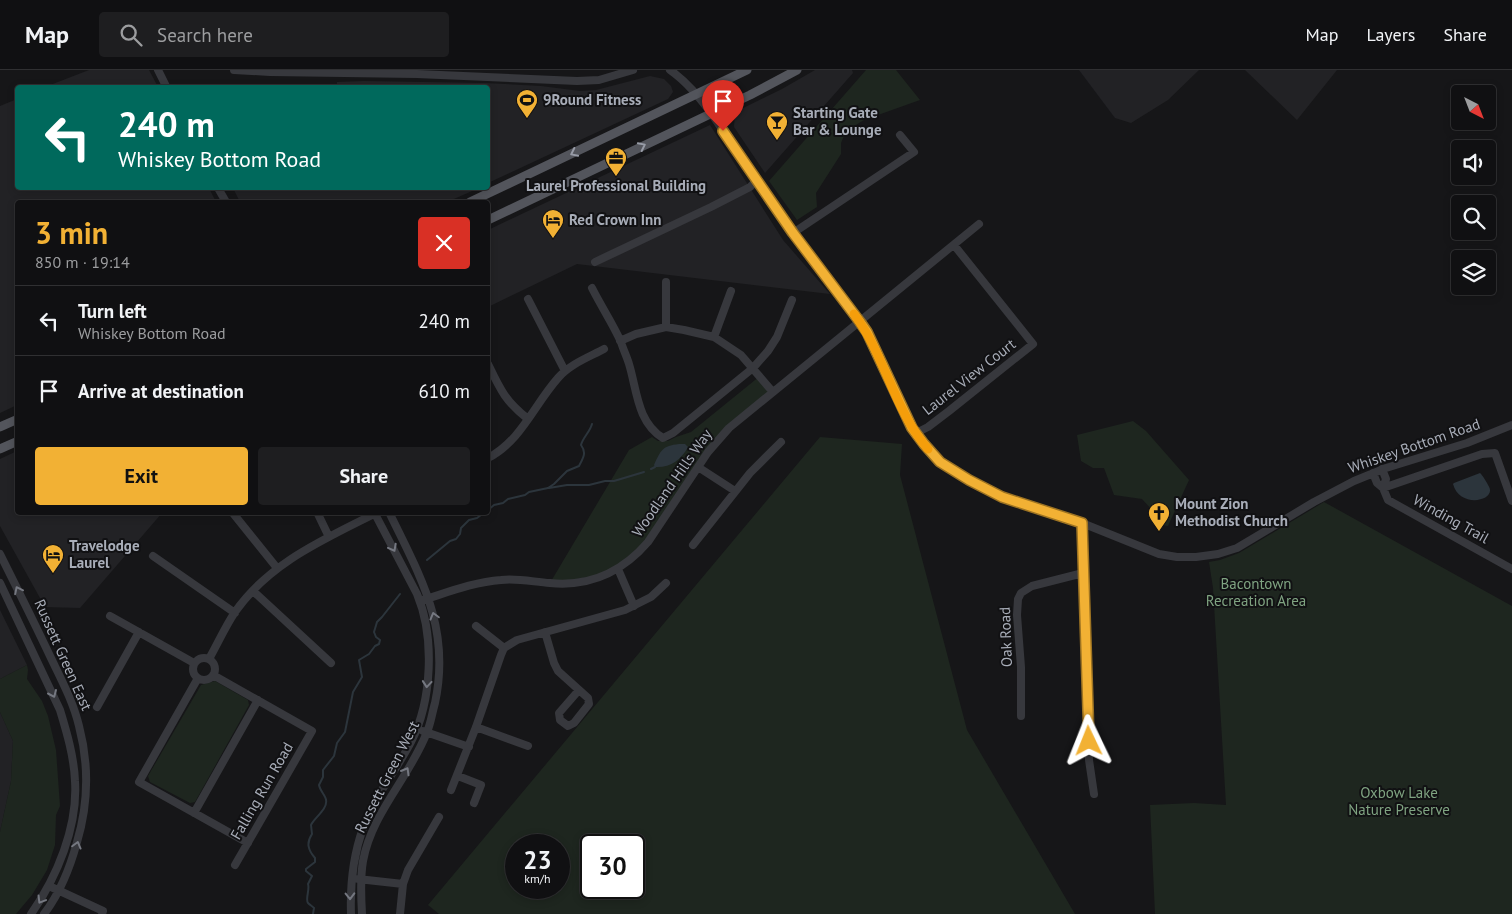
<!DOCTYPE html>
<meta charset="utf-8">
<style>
body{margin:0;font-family:"PT Sans",sans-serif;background:#1e1e20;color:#f1f3f6;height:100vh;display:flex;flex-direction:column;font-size:19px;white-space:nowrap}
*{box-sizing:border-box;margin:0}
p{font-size:16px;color:#9c9d9f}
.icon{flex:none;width:28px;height:28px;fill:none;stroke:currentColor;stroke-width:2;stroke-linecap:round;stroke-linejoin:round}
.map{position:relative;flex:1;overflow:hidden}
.side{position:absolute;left:15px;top:130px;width:475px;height:315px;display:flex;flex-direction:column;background:#101012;border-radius:5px;box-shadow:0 2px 8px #0003,0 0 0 1px #303032}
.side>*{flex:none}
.hud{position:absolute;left:15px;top:15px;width:475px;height:105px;border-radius:5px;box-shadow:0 2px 8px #0003,0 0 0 1px #303032;background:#00695c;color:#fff;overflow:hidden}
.needle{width:32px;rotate:138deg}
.tools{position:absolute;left:1451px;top:15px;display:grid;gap:10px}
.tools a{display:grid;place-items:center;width:45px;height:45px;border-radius:5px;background:#101012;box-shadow:0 2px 8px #0003,0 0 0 1px #303032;font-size:25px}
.speed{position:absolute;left:505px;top:764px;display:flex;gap:10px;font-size:25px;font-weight:700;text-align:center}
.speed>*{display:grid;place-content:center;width:65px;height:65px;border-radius:50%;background:#101012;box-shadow:0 2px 8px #0003,0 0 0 1px #303032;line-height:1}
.speed small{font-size:12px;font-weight:400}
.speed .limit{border:2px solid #111;border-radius:8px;background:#fff;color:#111}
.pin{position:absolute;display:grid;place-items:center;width:42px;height:42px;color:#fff;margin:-51px -21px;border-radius:50% 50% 50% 0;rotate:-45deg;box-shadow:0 0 5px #0007}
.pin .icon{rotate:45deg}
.me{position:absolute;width:55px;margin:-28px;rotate:358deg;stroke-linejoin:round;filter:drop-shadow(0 0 4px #0008)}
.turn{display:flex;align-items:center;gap:18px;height:105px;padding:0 20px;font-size:22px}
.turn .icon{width:65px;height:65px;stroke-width:2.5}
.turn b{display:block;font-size:35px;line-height:42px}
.round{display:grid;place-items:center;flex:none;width:52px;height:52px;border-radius:5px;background:#1e1e20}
.summary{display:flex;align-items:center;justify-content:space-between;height:85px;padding:0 20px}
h1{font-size:30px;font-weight:700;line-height:38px;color:#f2b134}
.button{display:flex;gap:10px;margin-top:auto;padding:10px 20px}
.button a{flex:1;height:58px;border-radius:5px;background:#f2b134;color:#111;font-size:20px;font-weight:700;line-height:58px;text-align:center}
.button a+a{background:#1e1e20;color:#f1f3f6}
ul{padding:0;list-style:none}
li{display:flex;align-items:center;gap:15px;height:70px;padding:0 20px;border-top:1px solid #303032}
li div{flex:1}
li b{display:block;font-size:19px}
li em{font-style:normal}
header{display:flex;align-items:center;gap:30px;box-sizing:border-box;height:70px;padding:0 25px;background:#101012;border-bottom:1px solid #303032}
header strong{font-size:24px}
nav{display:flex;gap:28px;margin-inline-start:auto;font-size:18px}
.search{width:350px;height:45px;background:#1e1e20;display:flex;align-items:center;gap:12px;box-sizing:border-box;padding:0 18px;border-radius:5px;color:#9c9d9f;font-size:19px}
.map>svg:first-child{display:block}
.built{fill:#222225}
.green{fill:#1e261f;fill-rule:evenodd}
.water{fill:#2c353c}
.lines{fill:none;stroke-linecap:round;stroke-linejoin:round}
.stream{stroke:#2c353c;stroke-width:2}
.minor{stroke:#37383d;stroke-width:8}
.major{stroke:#53555c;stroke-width:9}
.oneway{stroke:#979ba6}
.oneway2{stroke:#757881}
.route-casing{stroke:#9d7322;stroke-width:12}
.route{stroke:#f2b134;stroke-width:9}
.slow{stroke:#f59e0b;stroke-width:9}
.labels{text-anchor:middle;stroke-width:4;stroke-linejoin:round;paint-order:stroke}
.poi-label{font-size:15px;font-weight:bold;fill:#a8adb8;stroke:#111113;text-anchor:start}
.street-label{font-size:15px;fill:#a8adb8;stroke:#111113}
.park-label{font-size:15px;fill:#7fa381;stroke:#111113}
</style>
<header>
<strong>Map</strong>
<div class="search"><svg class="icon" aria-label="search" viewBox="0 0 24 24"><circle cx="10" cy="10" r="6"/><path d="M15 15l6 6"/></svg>Search here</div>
<nav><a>Map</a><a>Layers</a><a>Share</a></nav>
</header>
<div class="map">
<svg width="1512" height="844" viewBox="0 0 1512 844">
<rect width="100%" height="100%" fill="#161618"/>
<path class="built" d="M89 0H149L158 17H45Z
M815 0H852L853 3 765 103 734 57 735 42 782 19Z
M1079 0H1199L1168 30 1131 53 1115 48Z
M1245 0H1337L1297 50Z
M650 6 664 9 671 16 673 22 668 29 488 113V18L337 17V12L364 11 484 13 541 16 580 21 596 20Z
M17 29 18 118H209L216 132H18L17 335 0 343V36Z
M710 55 783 170 830 224 577 194 488 237V160Z
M233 118H479L447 132H240Z
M17 381 18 442 162 443 80 538 45 537 0 456V389Z
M0 540 27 595 0 609Z
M0 642 13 671 11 711 0 762Z"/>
<path class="green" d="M866 0H896L920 30 864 50 846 61 841 73V84L816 123 817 137 797 150 769 111Z
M760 306 772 321 729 358 656 461 609 504 550 513 629 380 652 367 658 371H668L676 367 691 362Z
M1133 351 1146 361 1189 410 1168 456 1152 454 1153 441 1142 429 1114 425 1104 398H1093L1081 391 1077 365Z
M820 367 902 374 900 405 967 660 1075 844H439L428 835ZM516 775H559V818H516ZM591 775H634V818H591Z
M1324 432 1512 536V844H1155L1150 735 1194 733 1226 735 1213 518 1209 492 1220 490 1239 483Z
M27 595 28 600 27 609 42 631 48 646 56 680 60 736 56 745 55 775 47 800 32 825 16 844H0V762L11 711 13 671 0 642V609Z
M215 611 248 630 249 635 195 732 190 733 150 712 148 706 201 615Z"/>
<path class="water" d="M679 374H685L688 377C681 390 670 398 655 397L654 395C661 380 662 376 679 374Z
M1480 403C1483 406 1484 408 1487 413 1488 415 1490 418 1490 420 1491 432 1459 437 1453 414L1454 413Z"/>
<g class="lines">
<path class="stream" d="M651 399 655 397
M549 418 567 415H589L605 411H614L644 402
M488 440 494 435 503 433 508 429 525 425 529 422 548 418 554 414 567 401 579 396C583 388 587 383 581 375 583 367 590 362 592 354
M427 490 450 471 456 469 460 464 461 458 469 450 477 448 485 442
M313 844 314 838C312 836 310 835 308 833 305 829 310 820 308 814L312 806 306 801V799L315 792V788C308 780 306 773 312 764L311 755C314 748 328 739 326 730 326 726 320 721 319 715L323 707V700L334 686 337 673 345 662 353 622 362 607 359 590 369 584 375 576 379 574 380 570 376 567 374 562 377 552 382 547 400 524"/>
<path class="minor" d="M158 0 167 18
M234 0 270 2 417 4 577 11 599 10 633 0
M670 0C687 12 699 27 711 43L793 163 860 252 867 263C876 281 885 300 894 319 908 349 921 377 948 398L969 411 1012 431 1082 453 1159 484 1177 487H1196L1218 484 1237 478 1314 432 1354 411 1386 398 1467 373 1512 355
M218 118 226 132
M793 163 914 82 900 65
M595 192 711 137 750 117 756 111
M592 218C601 236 613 254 621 272 623 279 627 287 629 294 637 320 637 352 663 368L673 363 753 298 768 281 777 267 792 230
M528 229 565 301
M666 257V212
M714 267 731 221
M620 271 636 264 666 257 684 260 714 267 741 285 772 321
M488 294C500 319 505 331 528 349
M916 363 928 357 949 341 1033 274 954 175
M488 388C521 371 534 335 558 308 570 294 589 287 604 279
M698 397 735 421
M1382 399 1386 409 1383 418
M1373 403 1377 413 1383 418 1388 430 1512 499
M1383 418 1482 384 1495 383 1512 431
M232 442 277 498
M317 442 329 467
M1082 453 1089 690 1094 724
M693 475 750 403 781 372
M0 484C17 518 34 552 50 586 61 609 73 631 79 656 89 694 88 735 77 772 70 798 60 823 44 844
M153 486 235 543
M618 499 634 536
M0 513 60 640C67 663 74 687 75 711 78 757 57 807 31 844
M253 521 331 593
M420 531C446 523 473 512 501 510 517 508 534 512 550 513 590 517 623 501 648 472L708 382 729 358 979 154
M110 546 194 593
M476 556 504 578
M545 562 554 593 558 601 588 628 589 634 574 653 568 656 560 650 559 643 579 620
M193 599a11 11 0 1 1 22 0a11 11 0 1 1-22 0Z
M209 589C218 573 225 557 235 542 270 492 325 469 378 442
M213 605 312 661 235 795
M198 608 139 712 248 773
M97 637 139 562
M1021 646V597L1017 545 1018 529 1021 523 1032 516 1083 503
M476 657 528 676
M423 661 469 677
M458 706 481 715 474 733
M451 720 476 657 501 585 504 578 517 570 625 540 651 527 666 513
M194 743 258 630
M358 809 403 814
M49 816 103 841 102 844
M351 844C350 815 353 786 363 758 374 727 396 701 411 672 432 631 435 567 417 524L374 442
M362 844C361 827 360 808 363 791 372 742 410 707 427 662 431 653 432 643 435 633 451 558 421 508 389 442
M400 844 403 814 408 800 439 747"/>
<path class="major" d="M470 132 747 0
M488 150 750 25 797 0
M0 357 18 349
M0 379 18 371"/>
</g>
<defs><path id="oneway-chevron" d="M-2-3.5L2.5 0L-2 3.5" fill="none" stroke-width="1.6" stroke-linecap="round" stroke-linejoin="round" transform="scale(1.25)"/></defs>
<g class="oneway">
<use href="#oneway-chevron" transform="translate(642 76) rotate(-26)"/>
<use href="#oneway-chevron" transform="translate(574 83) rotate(154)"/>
</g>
<g class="oneway2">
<use href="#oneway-chevron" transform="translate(393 478) rotate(62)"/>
<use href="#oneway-chevron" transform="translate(18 520) rotate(-116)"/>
<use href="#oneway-chevron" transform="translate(434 546) rotate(-105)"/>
<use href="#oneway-chevron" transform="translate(427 614) rotate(95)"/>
<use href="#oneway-chevron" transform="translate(53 624) rotate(66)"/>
<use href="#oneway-chevron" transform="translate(406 701) rotate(-60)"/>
<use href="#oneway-chevron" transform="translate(77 775) rotate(-75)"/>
<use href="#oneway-chevron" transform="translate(350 826) rotate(89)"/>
<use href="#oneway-chevron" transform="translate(41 830) rotate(121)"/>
</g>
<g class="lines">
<g class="route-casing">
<path id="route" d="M723 61 793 163 860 252 867 262 912 358 924 374 940 392 969 410 1002 427 1082 453 1089 671"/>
</g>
<use href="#route" class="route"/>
<path class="slow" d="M854 244C885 285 894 340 928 379"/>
</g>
<defs>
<g id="stadium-pin" transform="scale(1.125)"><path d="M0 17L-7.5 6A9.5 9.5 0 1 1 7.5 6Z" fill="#f2b134" stroke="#111113"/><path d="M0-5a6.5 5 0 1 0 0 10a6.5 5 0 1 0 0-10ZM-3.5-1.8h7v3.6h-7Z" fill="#111"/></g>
<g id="bar-pin" transform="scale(1.125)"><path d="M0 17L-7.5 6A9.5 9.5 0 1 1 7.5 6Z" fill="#f2b134" stroke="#111113"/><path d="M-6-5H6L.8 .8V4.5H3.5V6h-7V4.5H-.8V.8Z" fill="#111"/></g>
<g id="office-pin" transform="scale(1.125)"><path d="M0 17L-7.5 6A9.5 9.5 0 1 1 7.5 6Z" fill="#f2b134" stroke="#111113"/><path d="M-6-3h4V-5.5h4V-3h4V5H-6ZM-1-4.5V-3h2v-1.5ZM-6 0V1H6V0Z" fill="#111"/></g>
<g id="hotel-pin" transform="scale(1.125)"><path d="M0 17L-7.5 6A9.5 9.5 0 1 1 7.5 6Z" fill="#f2b134" stroke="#111113"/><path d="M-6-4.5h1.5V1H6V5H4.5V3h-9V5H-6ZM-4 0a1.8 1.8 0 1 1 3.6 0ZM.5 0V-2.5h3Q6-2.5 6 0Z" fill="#111"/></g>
<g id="church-pin" transform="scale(1.125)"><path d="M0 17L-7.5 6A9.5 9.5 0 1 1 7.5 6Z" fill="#f2b134" stroke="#111113"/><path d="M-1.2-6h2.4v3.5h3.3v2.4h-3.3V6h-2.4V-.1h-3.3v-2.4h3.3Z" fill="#111"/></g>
</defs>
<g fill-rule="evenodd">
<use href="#stadium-pin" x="527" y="30"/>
<use href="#bar-pin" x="777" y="52"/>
<use href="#office-pin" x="616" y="88"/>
<use href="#hotel-pin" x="553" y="150"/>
<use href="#church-pin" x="1159" y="443"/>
<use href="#hotel-pin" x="53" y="485"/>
</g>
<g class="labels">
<g class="poi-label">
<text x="543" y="35">9Round Fitness</text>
<text x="793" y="48">Starting Gate<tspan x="793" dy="17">Bar &amp; Lounge</tspan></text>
<text x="616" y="121" text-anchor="middle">Laurel Professional Building</text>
<text x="569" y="155">Red Crown Inn</text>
<text x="1175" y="439">Mount Zion<tspan x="1175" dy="17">Methodist Church</tspan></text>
<text x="69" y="481">Travelodge<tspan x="69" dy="17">Laurel</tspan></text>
</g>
<g class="street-label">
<text transform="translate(969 307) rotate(-38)" y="5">Laurel View Court</text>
<text transform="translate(1414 376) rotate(-19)" y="5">Whiskey Bottom Road</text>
<text transform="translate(672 413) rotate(-55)" y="5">Woodland Hills Way</text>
<text transform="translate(1451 449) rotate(29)" y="5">Winding Trail</text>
<text transform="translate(1006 567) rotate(-92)" y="5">Oak Road</text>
<text transform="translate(63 585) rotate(66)" y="5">Russett Green East</text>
<text transform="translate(387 707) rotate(-63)" y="5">Russett Green West</text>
<text transform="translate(262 721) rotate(-60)" y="5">Falling Run Road</text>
</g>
<g class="park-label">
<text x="1256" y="519">Bacontown<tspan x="1256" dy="17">Recreation Area</tspan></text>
<text x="1399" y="728">Oxbow Lake<tspan x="1399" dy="17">Nature Preserve</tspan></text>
</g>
</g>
</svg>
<div class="tools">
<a><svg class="needle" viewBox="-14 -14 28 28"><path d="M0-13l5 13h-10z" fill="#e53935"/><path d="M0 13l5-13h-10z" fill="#9c9d9f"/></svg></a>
<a><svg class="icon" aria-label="sound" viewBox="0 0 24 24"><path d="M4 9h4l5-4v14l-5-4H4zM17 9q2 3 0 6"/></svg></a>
<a><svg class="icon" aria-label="search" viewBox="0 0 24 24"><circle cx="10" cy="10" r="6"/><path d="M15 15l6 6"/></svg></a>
<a><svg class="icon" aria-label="layers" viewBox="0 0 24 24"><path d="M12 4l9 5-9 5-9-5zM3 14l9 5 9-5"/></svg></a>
</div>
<div class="speed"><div>23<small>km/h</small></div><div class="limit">30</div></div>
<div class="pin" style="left:723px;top:61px;background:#d93025"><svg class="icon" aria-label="arrive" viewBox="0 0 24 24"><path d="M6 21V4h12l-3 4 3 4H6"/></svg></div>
<svg class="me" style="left:1089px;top:671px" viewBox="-20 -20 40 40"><path d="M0-17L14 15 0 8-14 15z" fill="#f2b134" stroke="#fff" stroke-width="4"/></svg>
<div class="hud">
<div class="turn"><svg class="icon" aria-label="left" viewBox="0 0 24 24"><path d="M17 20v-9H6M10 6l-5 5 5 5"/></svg><div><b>240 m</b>Whiskey Bottom Road</div></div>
</div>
<section class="side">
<div class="summary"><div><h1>3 min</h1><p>850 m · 19:14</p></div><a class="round" style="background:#d93025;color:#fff"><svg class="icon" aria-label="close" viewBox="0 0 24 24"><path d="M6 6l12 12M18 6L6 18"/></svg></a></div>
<ul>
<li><svg class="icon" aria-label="left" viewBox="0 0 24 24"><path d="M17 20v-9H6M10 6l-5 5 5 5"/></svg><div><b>Turn left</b><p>Whiskey Bottom Road</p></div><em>240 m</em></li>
<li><svg class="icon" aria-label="arrive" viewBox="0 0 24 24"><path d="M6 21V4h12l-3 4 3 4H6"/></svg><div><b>Arrive at destination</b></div><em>610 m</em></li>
</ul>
<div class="button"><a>Exit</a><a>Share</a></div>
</section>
</div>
